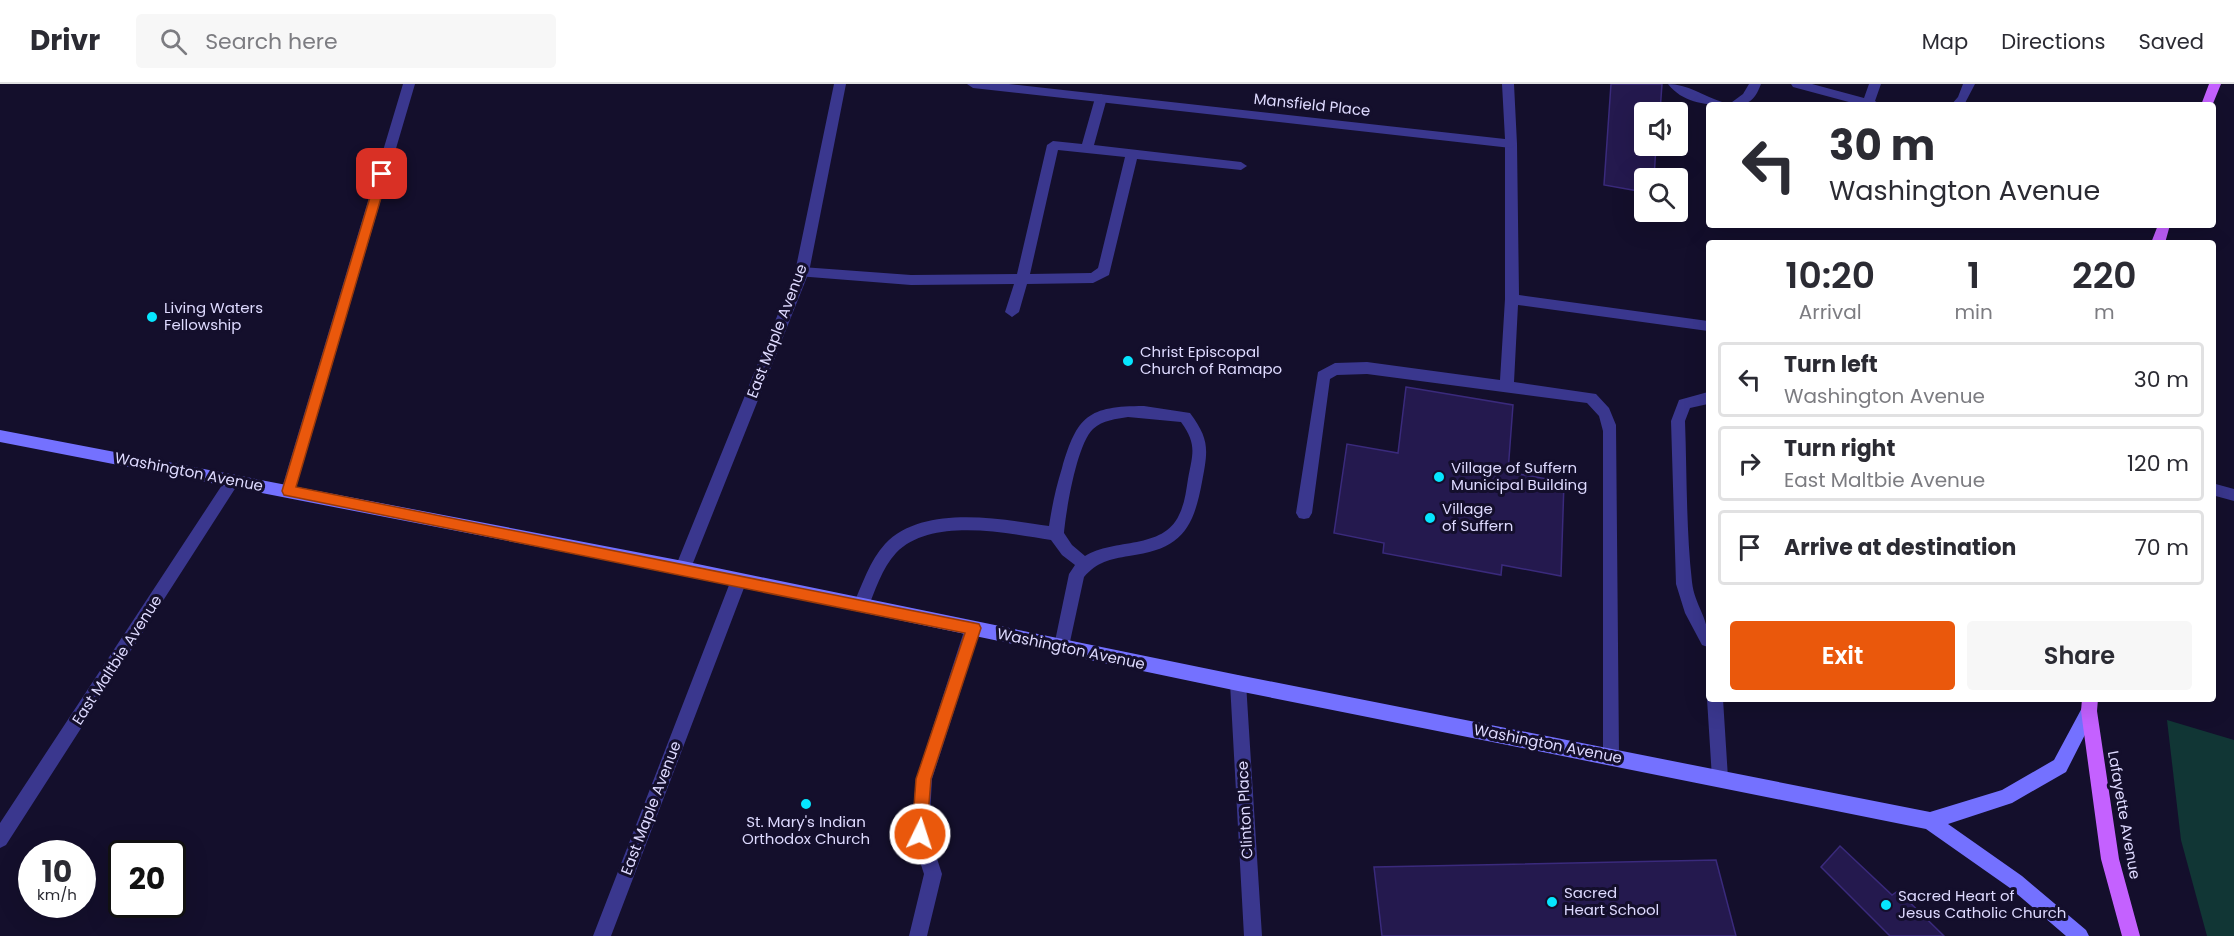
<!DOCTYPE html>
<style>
body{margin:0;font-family:Poppins,sans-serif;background:#f7f7f7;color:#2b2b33;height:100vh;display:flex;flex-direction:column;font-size:22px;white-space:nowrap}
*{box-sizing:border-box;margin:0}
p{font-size:20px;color:#7c7c81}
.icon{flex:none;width:33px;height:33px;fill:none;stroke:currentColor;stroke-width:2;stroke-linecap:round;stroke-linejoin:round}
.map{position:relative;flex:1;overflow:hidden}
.sheet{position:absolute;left:1706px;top:156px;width:510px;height:462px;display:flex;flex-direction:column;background:#fff;border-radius:6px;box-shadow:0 6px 24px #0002}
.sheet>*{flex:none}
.hud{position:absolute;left:1706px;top:18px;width:510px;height:126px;border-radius:6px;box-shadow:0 6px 24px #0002;background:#fff;color:#2b2b33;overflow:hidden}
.controls{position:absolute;left:1634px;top:18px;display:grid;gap:12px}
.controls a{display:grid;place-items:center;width:54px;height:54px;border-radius:6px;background:#fff;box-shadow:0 6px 24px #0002;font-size:30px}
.speed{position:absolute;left:18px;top:756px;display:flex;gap:12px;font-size:30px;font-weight:700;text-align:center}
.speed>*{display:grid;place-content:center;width:78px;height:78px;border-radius:50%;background:#fff;box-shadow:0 6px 24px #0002;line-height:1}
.speed small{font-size:15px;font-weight:400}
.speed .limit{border:3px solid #111;border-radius:9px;background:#fff;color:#111}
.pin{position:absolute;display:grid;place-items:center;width:51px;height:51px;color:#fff;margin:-26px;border-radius:12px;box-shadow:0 3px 9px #0006}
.me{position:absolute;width:66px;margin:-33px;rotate:4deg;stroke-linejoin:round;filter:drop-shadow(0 0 4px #0008)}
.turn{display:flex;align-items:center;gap:21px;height:126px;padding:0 24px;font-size:27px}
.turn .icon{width:78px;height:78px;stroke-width:2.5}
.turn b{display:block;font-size:42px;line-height:51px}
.eta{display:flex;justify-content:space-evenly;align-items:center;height:102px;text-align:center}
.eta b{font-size:36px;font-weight:600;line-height:42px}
.primary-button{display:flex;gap:12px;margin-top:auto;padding:12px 24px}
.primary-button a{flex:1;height:69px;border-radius:6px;background:#ea580c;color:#fff;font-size:24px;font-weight:600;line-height:69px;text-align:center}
.primary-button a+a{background:#f7f7f7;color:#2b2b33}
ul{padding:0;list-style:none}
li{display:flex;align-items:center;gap:18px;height:75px;margin:0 12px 9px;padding:0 12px;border:3px solid #e1e1e2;border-radius:6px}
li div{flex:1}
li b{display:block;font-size:22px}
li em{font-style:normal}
header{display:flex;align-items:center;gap:36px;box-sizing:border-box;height:84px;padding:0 30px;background:#fff;border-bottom:2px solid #e1e1e2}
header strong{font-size:28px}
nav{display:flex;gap:33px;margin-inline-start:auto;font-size:21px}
.search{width:420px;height:54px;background:#f7f7f7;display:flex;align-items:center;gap:15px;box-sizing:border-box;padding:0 21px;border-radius:6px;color:#7c7c81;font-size:22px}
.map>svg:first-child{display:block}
.green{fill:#113635}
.building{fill:#24194e;stroke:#3a2a7c;stroke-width:1.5}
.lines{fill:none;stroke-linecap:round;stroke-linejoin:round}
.lane{fill:#3a378e;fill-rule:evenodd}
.street{fill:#3a378e;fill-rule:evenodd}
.secondary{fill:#7471ff;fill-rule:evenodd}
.primary{fill:#c461ff;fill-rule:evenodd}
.route{fill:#ea580c;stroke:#983908;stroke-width:1.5}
.poi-dot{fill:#06e6ff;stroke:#140f2c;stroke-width:2}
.labels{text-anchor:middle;stroke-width:6;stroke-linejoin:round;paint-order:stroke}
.street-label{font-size:15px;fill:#dedaff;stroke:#140f2c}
.poi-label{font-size:15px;fill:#dedaff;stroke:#140f2c;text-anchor:start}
</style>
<header>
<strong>Drivr</strong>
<div class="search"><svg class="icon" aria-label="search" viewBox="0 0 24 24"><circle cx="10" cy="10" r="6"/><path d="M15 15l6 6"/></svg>Search here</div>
<nav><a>Map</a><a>Directions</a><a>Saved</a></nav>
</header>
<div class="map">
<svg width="2234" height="852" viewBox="0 0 2234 852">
<rect width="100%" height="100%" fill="#140f2c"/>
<path class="green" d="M2167 636 2234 656V852H2207L2181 756Z"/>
<path class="building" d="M1611 0H1662L1660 28H1644V62H1656L1654 94H1644V108L1604 101Z
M1406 303 1513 321 1508 388 1564 398 1561 492 1502 481 1501 491 1383 469 1384 459 1334 449 1347 360 1398 369Z
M1840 762 1892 811 1898 807 1944 852H1890L1821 783Z
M1716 776 1736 852H1382L1374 783Z"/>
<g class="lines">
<path class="lane" d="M1668 0C1687 0 1704 12 1722 18L1724 21C1704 21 1682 18 1668 0Z
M1749 0H1761C1754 19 1747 21 1728 21L1743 10Z
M1791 0H1812L1864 14 1869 0H1881L1875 17 1881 21H1860L1793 3Z
M1963 0H1975L1964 21H1951L1958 13Z
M1101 10 1107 14 1094 61 1241 78 1247 82 1241 86 1137 75 1109 191 1093 199 1027 200 1019 228 1012 233 1005 228 1014 200 911 201 797 192 795 188 802 183 911 191 1017 190 1047 61 1053 57 1082 60 1095 14ZM1058 66 1125 73 1098 184 1091 189 1030 190Z
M1511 56 1517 60 1519 211 1708 237V247L1518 221 1514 298 1596 310 1609 324 1616 341 1619 672 1617 678 1611 680 1605 678 1603 672V347L1599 332 1587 319 1367 290 1337 291 1330 295 1312 429 1309 434 1304 435 1299 434 1296 429 1318 288 1335 279 1367 278 1500 296 1505 215V60Z
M1708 308V320L1690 324 1685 337C1687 390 1686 445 1692 498 1695 524 1711 535 1708 563L1702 561 1685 529 1676 500 1671 337 1679 316Z
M1144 322 1190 329C1210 356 1208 366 1202 398 1193 447 1180 465 1129 472 1110 475 1097 478 1084 493L1068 567 1062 569 1056 567 1054 562 1069 490 1075 481 1062 471 1051 456C1007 449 931 433 896 469 882 484 875 507 867 526L861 528 855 526 853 521C862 501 870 476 885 460 923 420 1001 435 1049 442 1052 422 1056 403 1062 384 1077 332 1088 322 1144 322ZM1128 333 1181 338C1197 360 1193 369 1188 395 1186 407 1185 419 1179 431 1163 466 1114 454 1085 472L1072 461 1064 449C1066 426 1077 360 1093 345 1103 336 1116 335 1128 333Z
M973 537 979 539 981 544 932 695 929 750 942 790 927 852H909L924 790 911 750 916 695 965 544 967 539Z
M1708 611V615H1723L1728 694 1726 700 1720 702 1714 700 1712 694 1707 615Z"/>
<path class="street" d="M403 0H415L295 407 293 411 288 413 283 411 281 407Z
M834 0H846L809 188 691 484 688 489 683 491 678 489 675 484 795 188Z
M967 0H1009L1505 55 1502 0H1514L1517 60 1511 64 973 4Z
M233 390 238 392 240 396 238 400 6 761 0 764V739L228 392Z
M2212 399 2234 405V417L2212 411Z
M739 489 744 491 747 496 611 852H593L731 496 734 491Z
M1238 591 1244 594 1246 599 1262 852H1244L1230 599 1232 594Z"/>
<path class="secondary" d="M0 346 683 477 1238 591 1930 728 2002 706 2054 676 2083 622 2089 619 2095 622 2097 627 2066 688 2012 719 1948 740 2022 792 2086 846 2089 852H2066L2010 804 1926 745 1238 607 683 491 0 358Z"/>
<path class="primary" d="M2209 0H2221L2212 22 2201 21Z
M2158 141H2170L2165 159H2151Z
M2082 615H2098L2097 627 2119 775 2140 852H2122L2101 775 2081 627Z"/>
</g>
<path class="route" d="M382 86 388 90 296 403 979 540 981 544 931 695 926 756 920 758 914 756 912 750 916 695 965 549 284 411 282 407 377 90Z"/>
<g class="poi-dot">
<circle cx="152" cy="233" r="6"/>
<circle cx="1128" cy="277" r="6"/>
<circle cx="1439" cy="393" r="6"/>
<circle cx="1430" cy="434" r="6"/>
<circle cx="806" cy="720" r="6"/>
<circle cx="1552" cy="818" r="6"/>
<circle cx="1886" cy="821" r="6"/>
</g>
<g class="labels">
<g class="street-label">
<text transform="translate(1312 21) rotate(6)" y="5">Mansfield Place</text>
<text transform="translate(777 247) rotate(-69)" y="5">East Maple Avenue</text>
<text transform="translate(189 388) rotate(11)" y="5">Washington Avenue</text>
<text transform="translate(1071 565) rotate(12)" y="5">Washington Avenue</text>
<text transform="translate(117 576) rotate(-57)" y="5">East Maltbie Avenue</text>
<text transform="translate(1548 660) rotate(11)" y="5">Washington Avenue</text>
<text transform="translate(651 724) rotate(-69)" y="5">East Maple Avenue</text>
<text transform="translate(1245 726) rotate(-93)" y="5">Clinton Place</text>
<text transform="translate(2124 731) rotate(80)" y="5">Lafayette Avenue</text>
</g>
<g class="poi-label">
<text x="164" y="229">Living Waters<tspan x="164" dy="17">Fellowship</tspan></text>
<text x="1140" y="273">Christ Episcopal<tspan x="1140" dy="17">Church of Ramapo</tspan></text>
<text x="1451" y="389">Village of Suffern<tspan x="1451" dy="17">Municipal Building</tspan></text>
<text x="1442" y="430">Village<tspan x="1442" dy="17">of Suffern</tspan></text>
<text x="806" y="743" text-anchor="middle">St. Mary's Indian<tspan x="806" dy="17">Orthodox Church</tspan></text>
<text x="1564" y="814">Sacred<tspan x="1564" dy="17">Heart School</tspan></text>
<text x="1898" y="817">Sacred Heart of<tspan x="1898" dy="17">Jesus Catholic Church</tspan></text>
</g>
</g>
</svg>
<div class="controls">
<a><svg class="icon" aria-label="sound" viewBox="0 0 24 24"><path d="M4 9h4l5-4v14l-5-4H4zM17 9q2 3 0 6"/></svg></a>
<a><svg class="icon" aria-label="search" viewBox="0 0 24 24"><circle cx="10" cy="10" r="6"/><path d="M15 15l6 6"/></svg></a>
</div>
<div class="speed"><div>10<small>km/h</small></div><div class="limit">20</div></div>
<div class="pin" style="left:382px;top:90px;background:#d93025"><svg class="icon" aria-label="arrive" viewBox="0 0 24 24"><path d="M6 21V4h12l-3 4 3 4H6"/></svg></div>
<svg class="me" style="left:920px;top:750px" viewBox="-20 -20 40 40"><circle r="17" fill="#ea580c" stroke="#fff" stroke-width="3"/><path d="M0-11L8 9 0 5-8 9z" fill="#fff"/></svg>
<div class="hud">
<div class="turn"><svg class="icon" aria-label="left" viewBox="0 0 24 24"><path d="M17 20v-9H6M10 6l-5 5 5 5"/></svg><div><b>30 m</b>Washington Avenue</div></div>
</div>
<section class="sheet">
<div class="eta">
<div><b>10:20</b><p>Arrival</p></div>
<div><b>1</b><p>min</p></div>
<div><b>220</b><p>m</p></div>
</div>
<ul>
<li><svg class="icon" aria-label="left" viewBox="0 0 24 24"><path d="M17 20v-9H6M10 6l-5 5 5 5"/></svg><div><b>Turn left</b><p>Washington Avenue</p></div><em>30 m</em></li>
<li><svg class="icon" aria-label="right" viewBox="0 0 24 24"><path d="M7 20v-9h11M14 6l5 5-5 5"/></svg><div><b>Turn right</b><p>East Maltbie Avenue</p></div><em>120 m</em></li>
<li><svg class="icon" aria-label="arrive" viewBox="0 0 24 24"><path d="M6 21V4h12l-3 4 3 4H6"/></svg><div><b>Arrive at destination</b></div><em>70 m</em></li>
</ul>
<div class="primary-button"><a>Exit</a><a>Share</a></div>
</section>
</div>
